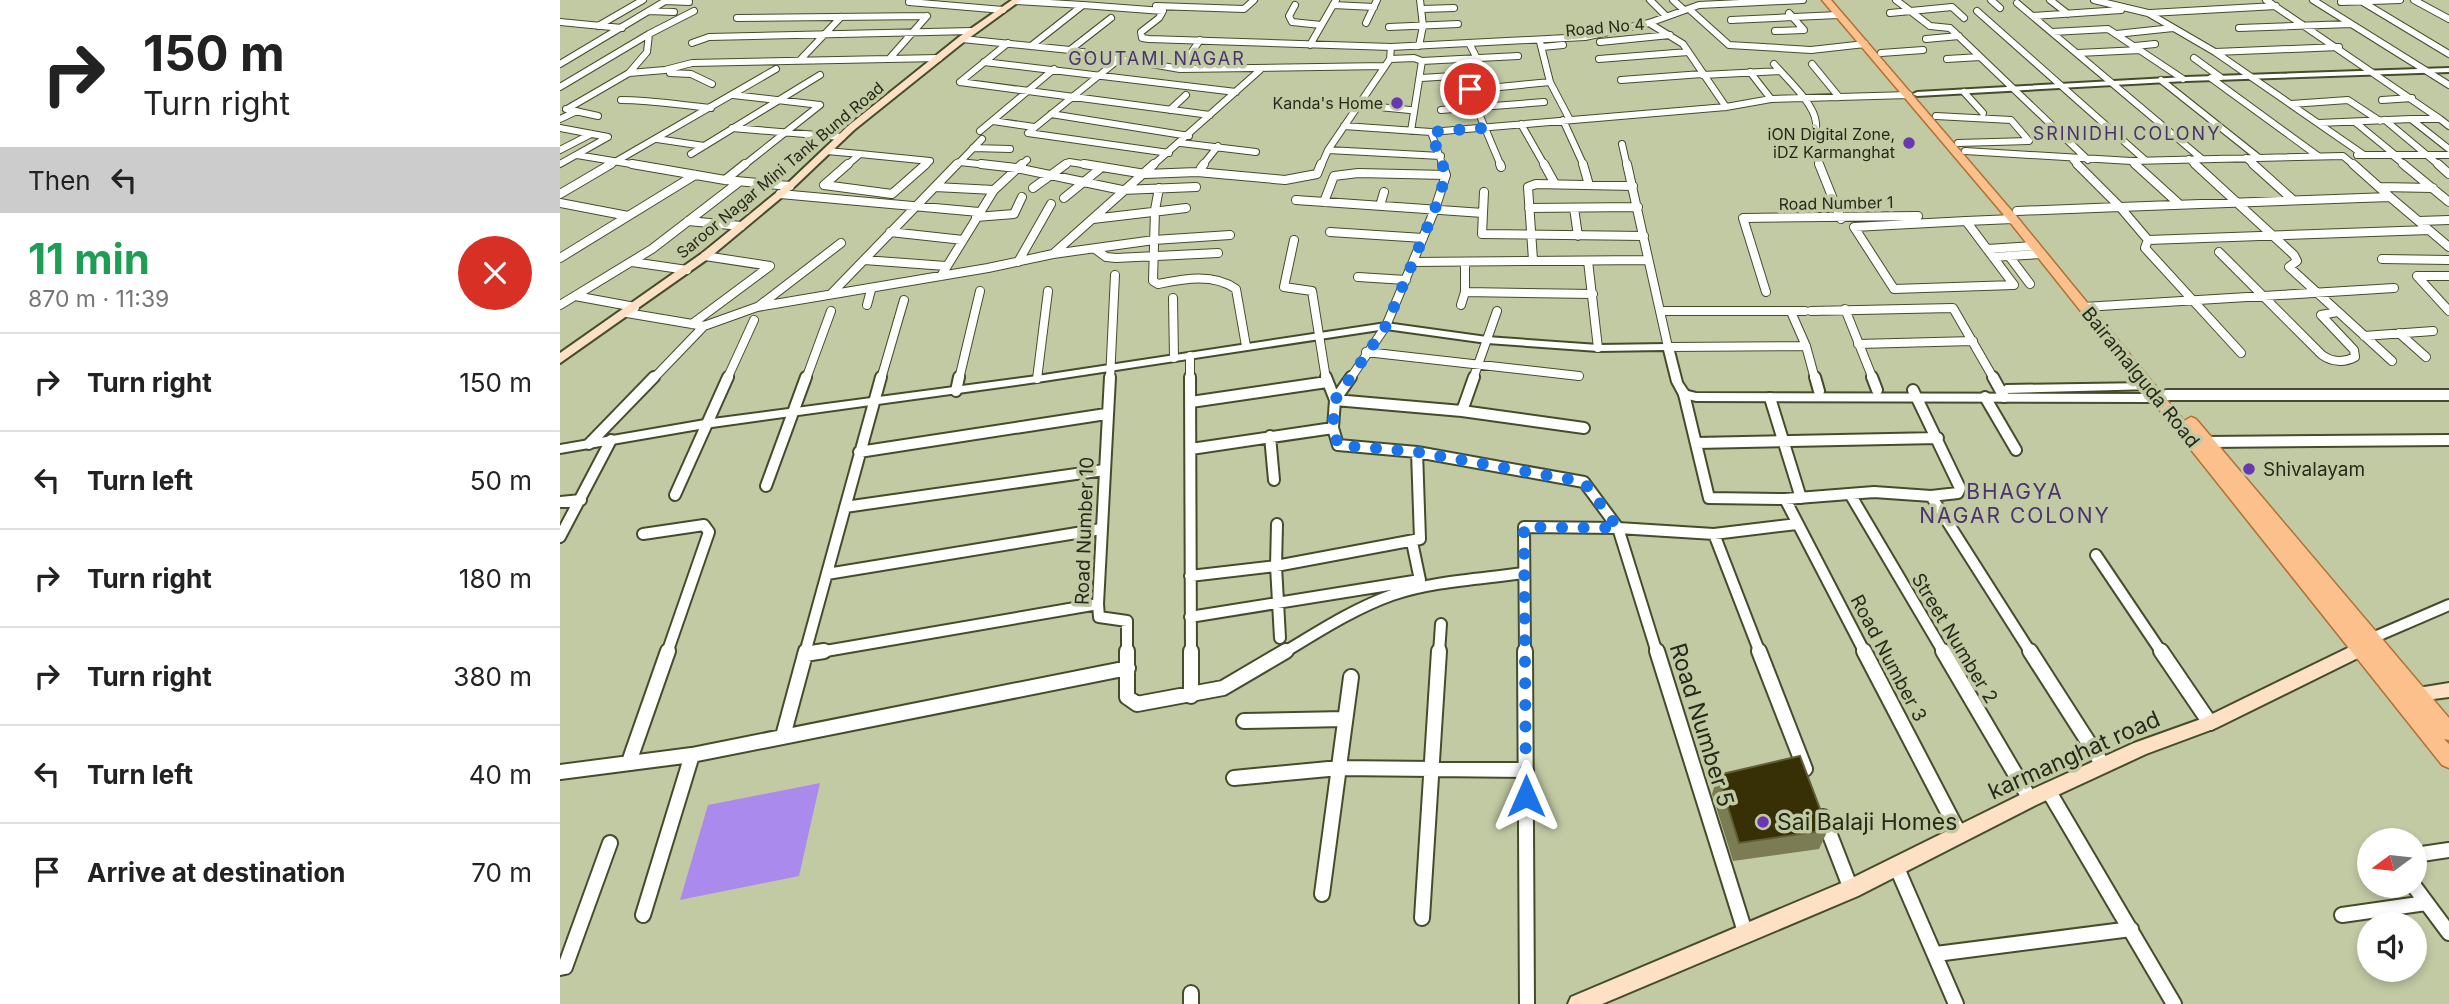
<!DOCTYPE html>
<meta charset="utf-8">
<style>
body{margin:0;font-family:Inter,sans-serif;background:#f6f6f6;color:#222;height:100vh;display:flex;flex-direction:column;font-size:26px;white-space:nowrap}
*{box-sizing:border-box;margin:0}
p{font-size:23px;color:#767676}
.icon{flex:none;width:38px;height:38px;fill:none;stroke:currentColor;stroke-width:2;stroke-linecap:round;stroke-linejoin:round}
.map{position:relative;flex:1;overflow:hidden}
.side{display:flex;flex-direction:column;background:#fff;width:560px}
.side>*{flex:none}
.top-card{background:#fff;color:#222;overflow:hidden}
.needle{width:46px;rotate:255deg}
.controls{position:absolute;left:1797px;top:828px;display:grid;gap:14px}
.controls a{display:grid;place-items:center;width:70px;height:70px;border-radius:50%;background:#fff;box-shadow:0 4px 10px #0003;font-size:35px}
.pin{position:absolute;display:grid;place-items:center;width:60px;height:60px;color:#fff;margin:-30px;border:4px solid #fff;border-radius:50%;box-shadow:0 2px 7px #0007}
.me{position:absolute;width:77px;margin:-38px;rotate:0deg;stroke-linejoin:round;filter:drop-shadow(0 0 5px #0008)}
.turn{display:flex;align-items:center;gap:24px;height:147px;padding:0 28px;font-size:32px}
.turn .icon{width:91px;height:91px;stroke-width:2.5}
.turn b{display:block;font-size:49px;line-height:60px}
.then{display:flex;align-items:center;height:66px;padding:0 28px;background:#0003;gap:14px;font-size:26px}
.round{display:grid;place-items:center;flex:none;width:74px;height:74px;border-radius:37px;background:#f6f6f6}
.overview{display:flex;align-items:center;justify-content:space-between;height:119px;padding:0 28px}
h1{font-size:42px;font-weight:700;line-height:52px;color:#1e9e55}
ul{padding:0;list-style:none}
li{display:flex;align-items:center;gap:21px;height:98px;padding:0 28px;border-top:2px solid #e0e0e0}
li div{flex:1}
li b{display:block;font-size:26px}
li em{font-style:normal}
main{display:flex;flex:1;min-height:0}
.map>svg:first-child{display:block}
.green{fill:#ab8aed}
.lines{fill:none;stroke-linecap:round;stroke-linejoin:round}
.minor-far3-casing{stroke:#454c2b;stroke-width:8}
.minor-far2-casing{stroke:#454c2b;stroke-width:10}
.minor-far1-casing{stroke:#454c2b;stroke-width:14}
.minor-casing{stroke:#454c2b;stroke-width:18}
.tertiary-casing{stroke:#454c2b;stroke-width:4}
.secondary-casing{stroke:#454c2b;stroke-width:4}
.primary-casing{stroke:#b07032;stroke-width:3}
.minor-far3{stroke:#fff;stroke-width:6}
.minor-far2{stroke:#fff;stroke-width:8}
.minor-far1{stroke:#fff;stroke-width:10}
.minor{stroke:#fff;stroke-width:14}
.tertiary{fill:#fff;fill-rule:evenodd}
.secondary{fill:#fee0c5;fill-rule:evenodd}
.primary{fill:#fcc08c;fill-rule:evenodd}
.wall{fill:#7c7c54}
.building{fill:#372f05;stroke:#615e35;stroke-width:2}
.route{stroke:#1a73e8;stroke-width:12;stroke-dasharray:0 21.6}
.poi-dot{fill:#6938b0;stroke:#c2caa4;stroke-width:2.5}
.labels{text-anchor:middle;stroke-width:7;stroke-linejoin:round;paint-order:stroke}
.far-street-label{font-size:16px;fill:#272a1b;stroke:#c2caa4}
.far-poi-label{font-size:16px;fill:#272a1b;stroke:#c2caa4;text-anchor:end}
.far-neighbourhood-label{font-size:18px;letter-spacing:2px;fill:#49336f;stroke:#c2caa4}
.street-label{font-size:19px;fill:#272a1b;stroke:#c2caa4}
.poi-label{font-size:19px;fill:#272a1b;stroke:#c2caa4;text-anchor:start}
.neighbourhood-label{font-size:21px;letter-spacing:2px;fill:#49336f;stroke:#c2caa4}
.near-street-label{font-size:23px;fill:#272a1b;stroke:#c2caa4}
.near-poi-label{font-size:23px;fill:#272a1b;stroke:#c2caa4;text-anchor:start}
</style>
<main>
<section class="side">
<div class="top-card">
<div class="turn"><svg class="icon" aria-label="right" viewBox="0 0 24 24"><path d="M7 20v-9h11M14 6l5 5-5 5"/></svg><div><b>150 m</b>Turn right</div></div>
<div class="then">Then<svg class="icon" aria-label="left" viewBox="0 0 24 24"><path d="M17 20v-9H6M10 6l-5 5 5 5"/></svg></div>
</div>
<div class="overview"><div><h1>11 min</h1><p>870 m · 11:39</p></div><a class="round" style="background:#d93025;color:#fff"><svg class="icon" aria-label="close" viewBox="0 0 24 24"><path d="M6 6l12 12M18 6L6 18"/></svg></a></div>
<ul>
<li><svg class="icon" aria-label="right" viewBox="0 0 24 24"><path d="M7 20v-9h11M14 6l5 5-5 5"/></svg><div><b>Turn right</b></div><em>150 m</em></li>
<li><svg class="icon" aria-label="left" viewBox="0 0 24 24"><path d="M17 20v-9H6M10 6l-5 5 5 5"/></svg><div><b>Turn left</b></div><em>50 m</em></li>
<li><svg class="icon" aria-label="right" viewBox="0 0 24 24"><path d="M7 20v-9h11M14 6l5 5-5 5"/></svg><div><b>Turn right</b></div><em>180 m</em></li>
<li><svg class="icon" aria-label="right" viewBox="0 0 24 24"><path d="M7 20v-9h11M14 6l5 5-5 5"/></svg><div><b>Turn right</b></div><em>380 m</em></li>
<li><svg class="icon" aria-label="left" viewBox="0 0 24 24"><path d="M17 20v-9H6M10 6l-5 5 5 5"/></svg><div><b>Turn left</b></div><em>40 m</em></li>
<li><svg class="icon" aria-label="arrive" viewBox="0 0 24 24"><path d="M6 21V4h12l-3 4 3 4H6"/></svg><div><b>Arrive at destination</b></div><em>70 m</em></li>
</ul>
</section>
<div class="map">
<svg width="1889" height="1004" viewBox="0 0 1889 1004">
<rect width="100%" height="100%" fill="#c2caa4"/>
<path class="green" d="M260 783 239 876 120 900 148 805Z"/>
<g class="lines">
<g class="minor-far3-casing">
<path id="minor-far3" d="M1090 0 1106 16
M1113 0 1124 10
M1336 0 1370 26 1390 28 1528 160
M1431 0 1440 8
M1490 0 1508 14
M1534 0 1588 13 1655 52 1804 155
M1706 0 1880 119
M1753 0 1889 85
M1854 0 1889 19
M104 1 129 2
M455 1 523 5 471 46
M1801 1 1889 54
M349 2 443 10
M1781 2 1840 0
M1457 3 1642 159
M523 5 603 11 599 18 581 32 582 38 589 39 831 47 1025 37 1089 23 1139 5 1243 0
M735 5 729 16 732 22 761 25
M773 5 814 7
M596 6 684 9 694 0
M861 9 894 8
M1129 9 1169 45 1251 50 1305 44
M89 11 114 12
M1417 11 1585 160
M1330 13 1392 7 1404 18
M1590 13 1716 6
M1473 16 1561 10
M177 18 367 16
M1171 20 1278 15
M0 22 62 28
M806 23 817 0
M1089 23 1123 44 1166 107
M38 26 83 0
M829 27 898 24
M1679 28 1791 24
M1215 31 1244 30 1229 13
M1492 32 1548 29 1623 79
M1556 34 1613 28
M402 39 510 50 620 69 824 66
M1366 39 1399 36
M980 42 990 82 1010 120
M1040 42 1110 35
M132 43 149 37 413 31
M750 45 776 0
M859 46 863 26 860 0
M1575 46 1595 44
M982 47 1003 45
M510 50 551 18
M1655 52 1779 47
M1321 53 1363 50
M1518 53 1580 50
M330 58 367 16
M1634 58 1660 77
M241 59 281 17
M830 59 854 58 862 61 851 131
M1039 59 1128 52
M1387 59 1420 57
M558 60 468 133 609 153
M862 61 958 56
M424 62 676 92
M0 64 107 0
M1214 64C1226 78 1255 104 1256 123 1257 143 1252 145 1260 166
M1252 64 1279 97
M620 69 640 40
M1190 72 1211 99
M69 73 87 52 89 34
M110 73 131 74 152 84
M1143 75 1220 71
M861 78 925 74 909 43
M1651 78 1758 156
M1061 80 1142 74
M1601 80 1699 158
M400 82 650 115
M400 82 448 43
M0 87 89 34 134 11
M1404 92 1423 113
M173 95 260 105
M61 100C92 100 120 105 151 108
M1822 100 1852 98
M1731 104 1788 100 1820 121
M798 105 850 110
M6 109 38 116
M7 109 69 73 105 70 132 63 379 58
M610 110 626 95
M881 110 984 102
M491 114 629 136
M1376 116 1451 120 1469 141 1398 143
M0 119 17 111
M1851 119H1880L1889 126
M1003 120 1024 166
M1825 120 1880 166
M433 121 474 127
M1795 122 1834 154
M1759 123 1851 119 1889 149
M961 124 985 166
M784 126 871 132 883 166
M0 128 48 137 0 164
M172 128 282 137
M420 131 494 69
M871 132 1166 107 1211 99 1349 95
M97 139 144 146
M621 143 696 152
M1062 144 1067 166
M413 148 450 149
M0 150 31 134
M768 150 881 156
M267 151 300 154
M1405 151 1571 161 1783 156 1795 166
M131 154 260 75
M300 154 370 161 364 166
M1831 154 1846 166
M17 155 83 166
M1797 155H1889
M1686 158 1695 166
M1629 159 1637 166
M1513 160 1519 166
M1571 161 1577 166
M399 162 438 166
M48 166 216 69
M183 166 260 105
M286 166 300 154
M396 166 422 139
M460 166 467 160
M503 166 509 162 535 166
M592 166 700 70
M642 166 658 146
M761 166 768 150 830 59 831 47
M941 166 909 90 990 82"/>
</g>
<g class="minor-far2-casing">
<path id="minor-far2" d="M72 164 165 180 230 186
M288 164 264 185 332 194 366 164
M421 164 456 168 562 190 636 187
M524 164 585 174 637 172 725 180 757 174 761 164
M940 164 941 167
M984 164 995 184
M1023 164 1029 185
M1067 164 1108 347 1246 346
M1259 164 1281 219
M1575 164 1618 203
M1635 164 1734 255 1737 261 1729 267 1832 361
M1693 164 1732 199
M1793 164 1830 197
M1843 164 1889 202
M1878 164 1889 174
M641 168 644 164
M165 180 185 164
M375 187 434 190
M1820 187 1873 188
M473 188 506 164
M599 188 595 210 593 281 598 284C624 279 653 273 676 289L686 346
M924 192 922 234 1084 236
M0 194 51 164
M220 194 419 212
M1830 197 1869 230 1588 240 1560 207Z
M504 198 542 167
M736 200 923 213
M764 202 774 176 798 173 886 175
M0 203 68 216
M820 206 824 192
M969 208 1078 207
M1014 208 1018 236
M1457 211 1560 207 1517 164
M416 217 454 214 462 197
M533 219 626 208
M128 221 181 226
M1406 221 1454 285 1334 289 1294 227Z
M1406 221 1453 219
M1859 221 1889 220
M1869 230 1889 247
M330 232 403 240
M770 232 863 238
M734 240 724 287 752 291 766 379
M1588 240 1585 248 1681 353
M535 249 546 257 556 258 658 253
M1427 249 1474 246
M1659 252 1762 355C1772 362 1784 363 1795 357L1794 350 1761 315 1777 312
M493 254 594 164
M1449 256 1470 284
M1433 257 1480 254
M0 258 135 175
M1822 259 1889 260
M304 260 386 266
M973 260 968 187 976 184 1073 186
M1028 261 1038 348
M72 262 127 270
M458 262 491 204
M854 262 1088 260
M381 276 434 190 462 164
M1889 276H1857L1889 311
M798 277 846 280
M905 292 1033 294
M1206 292 1183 218 1358 216
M271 294 397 164
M15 296 75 307
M613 298 614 358
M0 305 92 249 179 182
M307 305 311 290
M901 305 905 292V262
M199 306 281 243
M1524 307 1834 288
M1285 309 1313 379
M1102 311H1245
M1251 311 1393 308 1434 379
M1231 312 1246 346 1255 379
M67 313 144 326 197 307 428 268 493 254 594 240 670 235
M132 324 210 266 145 256
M1839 333 1866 357
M1804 336 1873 331
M1298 344 1413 341
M806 352 1019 376
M630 356V379
M93 379 144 326
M167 379 194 320
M246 379 271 311
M321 379 344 300
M399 379 420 291
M477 379 488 291
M550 379 555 275
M790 379 826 326 875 209 886 175 882 164
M913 379 937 311"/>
</g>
<g class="minor-far1-casing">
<path id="minor-far1" d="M550 377 538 604 539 617 567 621V653
M630 377 631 653
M766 377 775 400 773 428 778 445 857 452 1024 482 1058 528 1097 653
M1255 377 1259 391
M1312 377 1317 390
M1433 377 1444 397
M396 391 399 377
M1124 394 1149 498 1225 499 1314 492 1371 496 1398 493 1400 488 1353 390
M1607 395H1889
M1425 397 1456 450
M1210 398 1241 498
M775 400 791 377
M775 400 902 411 1024 428
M631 402 767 382
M902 411 914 377
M710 436 714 480
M1648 442 1889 440
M1136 443 1378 438
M29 444 94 377
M631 449 773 428
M299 452 546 414
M206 486 246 377
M1290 494 1384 653
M115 495 168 377
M1371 496 1471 653
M1225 499 1305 653
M0 502 21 500
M285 507 544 470
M717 524 716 566 720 638
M83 534 144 525 149 532 107 653
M1154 534 1200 653
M0 537 51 440
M1536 555 1602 653
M267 574 541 529
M630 576 716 566 860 539 857 452
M630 617 860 580 852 542
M1810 639 1889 605
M245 653 321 377
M254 653 538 604
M723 653C758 632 793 609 832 595 873 581 921 579 964 573
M879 653 881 624
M965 653 964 527 1058 528 1154 534 1237 524"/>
</g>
<g class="minor-casing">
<path id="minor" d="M567 651V697L577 704 663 688 726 651
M631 651V696
M965 651 967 1004
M1097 651 1186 935
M1199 651 1245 769
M1304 651 1400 835
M1383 651 1470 799
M1470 651 1543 765
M1601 651 1650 723
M245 654 264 651
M684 721 785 719
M223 736 246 651
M69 762 108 651
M0 772 132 755 568 668
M674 778 779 768 966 770
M1488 790 1614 1004
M1263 817 1291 889
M1855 855 1889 850
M1337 868 1396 1004
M1854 886 1889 933
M762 894 791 677
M83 915 132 755
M1782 915 1866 903
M862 918 879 651
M1376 954 1571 929
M0 968 5 967 50 843
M631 993V1004"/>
</g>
<g class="tertiary-casing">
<path id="tertiary" d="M1889 68V72L1626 81 1357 96 1353 94 1357 92 1626 77Z
M826 323 927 337 1038 345 1108 344 1113 347 1122 382 1128 391 1136 393 1597 394 1603 398 1597 402 1136 401 1120 397 1112 382 1104 350 1038 351 927 343 826 329 477 382 145 428 0 453V445L145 420 477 376Z
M1589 383 1593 385 1594 387 1593 389 1446 393 1441 389 1446 385Z"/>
</g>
<g class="secondary-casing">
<path id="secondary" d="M452 0H461L405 41 294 130 233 188 149 258 0 363V353L141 254 227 184 288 126 399 37Z
M1798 643 1804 645 1806 650 1804 655 1656 728 1586 754 1476 805 1298 896 1042 1004H1008L1011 997 1284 882 1464 793 1574 743 1644 718Z
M1889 683V697L1858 701 1852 699 1850 694 1852 689Z"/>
</g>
<g class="primary-casing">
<path id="primary" d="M1262 0H1271L1457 217 1624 421 1631 417 1636 419 1889 718V740L1884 739 1889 744V768L1882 765 1449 221Z"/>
</g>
<use href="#minor-far3" class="minor-far3"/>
<use href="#minor-far2" class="minor-far2"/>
<use href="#minor-far1" class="minor-far1"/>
<use href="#minor" class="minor"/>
<use href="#tertiary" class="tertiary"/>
<use href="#secondary" class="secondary"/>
<use href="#primary" class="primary"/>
</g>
<path class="wall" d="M1158 775 1268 830 1259 849 1173 861 1152 794Z"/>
<path class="building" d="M1240 756 1268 830 1179 843 1158 775Z"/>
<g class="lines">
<path class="route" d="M910 89 923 128 871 132 886 175 875 209 826 326 775 400 773 428 778 445 857 452 1024 482 1058 528 964 527 966 796"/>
</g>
<g class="poi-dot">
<circle cx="837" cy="103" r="7"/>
<circle cx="1349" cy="143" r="7"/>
<circle cx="1689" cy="469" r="7"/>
<circle cx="1203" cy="822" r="7"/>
</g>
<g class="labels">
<g class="far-street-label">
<text transform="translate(1045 27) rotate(-5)" y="6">Road No 4</text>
<text transform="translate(220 170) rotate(-40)" y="6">Saroor Nagar Mini Tank Bund Road</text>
<text transform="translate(1276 203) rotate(-1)" y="6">Road Number 1</text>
</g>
<g class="far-poi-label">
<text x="823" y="109">Kanda's Home</text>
<text x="1335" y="140">iON Digital Zone,<tspan x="1335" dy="18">iDZ Karmanghat</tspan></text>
</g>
<g class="far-neighbourhood-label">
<text x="597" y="65">GOUTAMI NAGAR</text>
<text x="1567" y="140">SRINIDHI COLONY</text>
</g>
<g class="street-label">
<text transform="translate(1581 377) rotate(51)" y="7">Bairamalguda Road</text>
<text transform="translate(524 531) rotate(-88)" y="7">Road Number 10</text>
<text transform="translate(1395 638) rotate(59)" y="7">Street Number 2</text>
<text transform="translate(1329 658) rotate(62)" y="7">Road Number 3</text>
</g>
<g class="poi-label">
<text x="1703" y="476">Shivalayam</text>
</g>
<g class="neighbourhood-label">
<text x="1455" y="499">BHAGYA<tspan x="1455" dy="24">NAGAR COLONY</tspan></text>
</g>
<g class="near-street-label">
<text transform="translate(1142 725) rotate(73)" y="8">Road Number 5</text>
<text transform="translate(1514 755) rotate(-24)" y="8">karmanghat road</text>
</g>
<g class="near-poi-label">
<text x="1217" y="830">Sai Balaji Homes</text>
</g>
</g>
</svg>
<div class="controls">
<a><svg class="needle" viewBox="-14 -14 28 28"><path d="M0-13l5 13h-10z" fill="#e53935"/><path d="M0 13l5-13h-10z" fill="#767676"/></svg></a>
<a><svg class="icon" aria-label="sound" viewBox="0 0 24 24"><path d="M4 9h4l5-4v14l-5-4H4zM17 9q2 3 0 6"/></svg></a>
</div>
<div class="pin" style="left:910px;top:89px;background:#d93025"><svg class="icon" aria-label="arrive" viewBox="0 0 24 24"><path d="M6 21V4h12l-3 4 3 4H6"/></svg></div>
<svg class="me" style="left:966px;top:796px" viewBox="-20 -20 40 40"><path d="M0-17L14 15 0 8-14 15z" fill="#1a73e8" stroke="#fff" stroke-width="4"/></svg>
</div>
</main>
